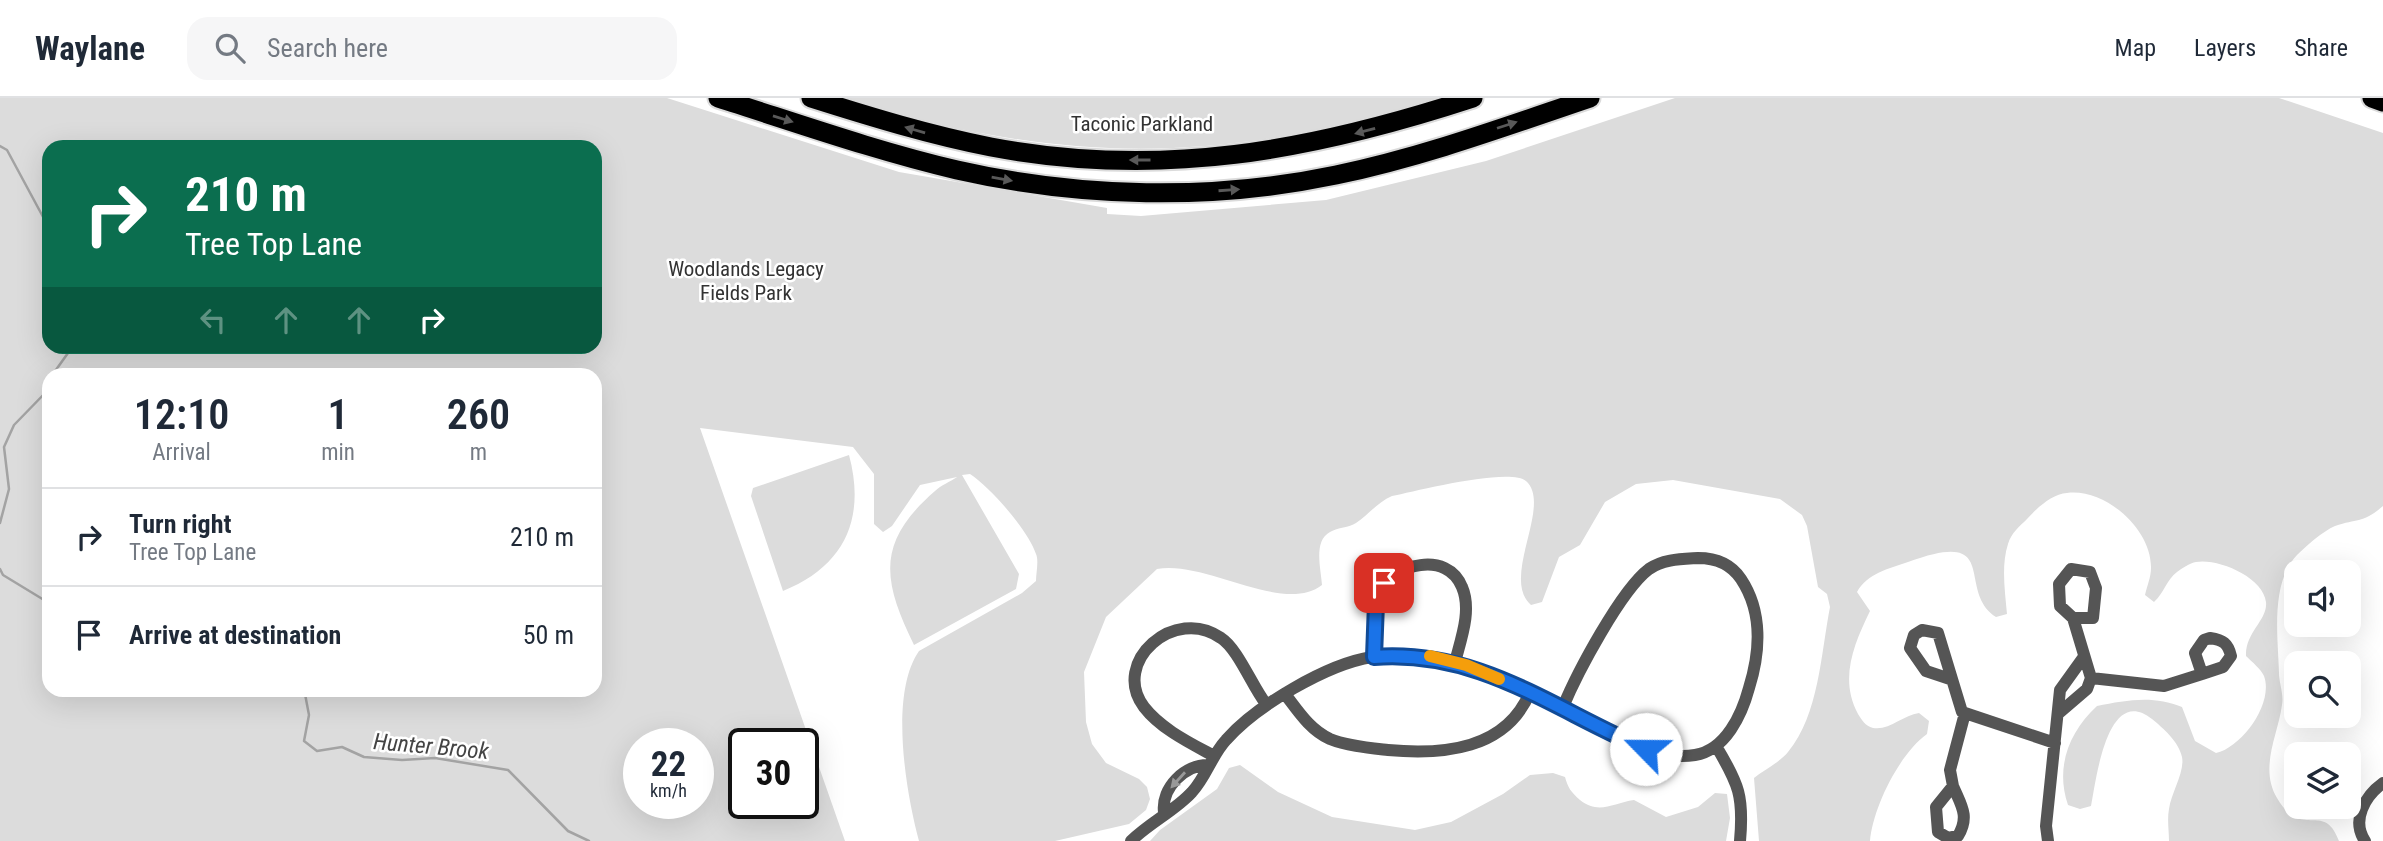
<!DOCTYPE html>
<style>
body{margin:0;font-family:"Roboto Condensed",sans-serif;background:#f6f6f7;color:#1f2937;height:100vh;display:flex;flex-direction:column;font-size:26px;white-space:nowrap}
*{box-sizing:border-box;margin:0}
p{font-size:23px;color:#747a83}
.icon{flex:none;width:38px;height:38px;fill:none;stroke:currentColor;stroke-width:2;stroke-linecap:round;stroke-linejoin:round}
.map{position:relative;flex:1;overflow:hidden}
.panel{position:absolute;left:42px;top:270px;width:560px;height:329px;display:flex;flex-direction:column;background:#fff;border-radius:21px;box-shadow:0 7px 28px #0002}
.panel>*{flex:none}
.hud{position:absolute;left:42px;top:42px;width:560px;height:214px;border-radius:21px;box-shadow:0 7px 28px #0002;background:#0b6e4f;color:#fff;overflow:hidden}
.controls{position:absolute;left:2284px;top:462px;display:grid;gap:14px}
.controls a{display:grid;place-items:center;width:77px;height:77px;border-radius:14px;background:#fff;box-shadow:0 7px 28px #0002;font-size:35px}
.speed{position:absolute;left:623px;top:630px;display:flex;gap:14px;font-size:35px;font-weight:700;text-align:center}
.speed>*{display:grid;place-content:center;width:91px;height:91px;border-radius:50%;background:#fff;box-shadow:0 7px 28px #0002;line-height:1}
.speed small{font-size:18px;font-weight:400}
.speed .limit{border:4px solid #111;border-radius:10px;background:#fff;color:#111}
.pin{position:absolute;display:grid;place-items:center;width:60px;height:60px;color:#fff;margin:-30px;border-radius:14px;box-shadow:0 4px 10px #0006}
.me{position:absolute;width:77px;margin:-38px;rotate:293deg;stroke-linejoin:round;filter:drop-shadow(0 0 5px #0008)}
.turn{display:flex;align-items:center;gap:24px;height:147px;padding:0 28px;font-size:32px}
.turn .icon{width:91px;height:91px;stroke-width:2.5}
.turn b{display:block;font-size:49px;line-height:60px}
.lanes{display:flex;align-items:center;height:66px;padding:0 28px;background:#0003;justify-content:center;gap:35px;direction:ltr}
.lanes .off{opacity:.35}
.eta{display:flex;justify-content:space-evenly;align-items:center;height:119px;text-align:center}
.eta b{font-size:42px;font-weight:600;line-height:49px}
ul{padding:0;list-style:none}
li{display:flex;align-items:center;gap:21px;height:98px;padding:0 28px;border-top:2px solid #e0e1e3}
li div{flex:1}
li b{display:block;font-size:26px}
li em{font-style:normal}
header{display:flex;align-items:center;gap:42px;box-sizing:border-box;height:98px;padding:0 35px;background:#fff;border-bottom:2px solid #e0e1e3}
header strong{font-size:33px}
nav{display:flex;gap:38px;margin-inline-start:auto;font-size:24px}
.search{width:490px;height:63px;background:#f6f6f7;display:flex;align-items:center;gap:18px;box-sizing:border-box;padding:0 24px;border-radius:21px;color:#747a83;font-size:26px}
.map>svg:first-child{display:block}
.green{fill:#dcdcdc;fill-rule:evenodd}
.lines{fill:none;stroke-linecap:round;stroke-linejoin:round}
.stream{stroke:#a3a3a3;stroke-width:2.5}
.highway-casing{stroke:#dbdbdb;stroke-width:23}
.minor{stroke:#555;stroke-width:12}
.highway{stroke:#000;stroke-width:19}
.oneway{fill:#595959}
.oneway2{fill:#999}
.route-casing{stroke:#114b97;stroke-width:18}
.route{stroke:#1a73e8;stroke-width:12}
.slow{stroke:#f59e0b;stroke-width:12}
.labels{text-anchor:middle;stroke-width:5;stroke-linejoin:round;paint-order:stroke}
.park-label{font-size:21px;fill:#333;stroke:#fff}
.water-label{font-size:23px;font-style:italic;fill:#444;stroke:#fff}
</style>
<header>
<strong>Waylane</strong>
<div class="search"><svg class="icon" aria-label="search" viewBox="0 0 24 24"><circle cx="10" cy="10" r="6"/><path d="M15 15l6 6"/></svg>Search here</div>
<nav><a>Map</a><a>Layers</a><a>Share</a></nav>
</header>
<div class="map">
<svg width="2383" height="743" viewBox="0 0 2383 743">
<rect width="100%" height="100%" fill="#fff"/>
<path class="green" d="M0 0H667L899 74 1107 110V116L1141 118 1326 102 1486 63 1675 0H2279L2383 35V408C2362 426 2358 420 2335 428 2323 433 2306 448 2297 457 2270 485 2278 539 2279 575 2279 585 2284 596 2282 607 2278 637 2259 670 2277 700 2302 743 2324 702 2339 743H2169C2169 733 2167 721 2169 711 2171 695 2185 674 2182 659 2179 644 2163 630 2152 621 2107 585 2096 683 2091 708L2080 711 2068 707C2055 669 2069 634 2097 608 2126 602 2154 597 2182 609L2195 643 2216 655C2242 649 2274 605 2264 578 2261 571 2252 564 2246 558 2245 534 2268 522 2266 504 2263 479 2218 460 2196 464 2190 465 2181 471 2177 474 2167 481 2164 495 2154 504L2145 497C2147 488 2151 479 2151 470 2152 432 2106 390 2067 395 2052 396 2037 410 2027 421 2020 428 2011 435 2008 446 2001 468 2005 493 2007 516L1996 519C1955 492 2003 429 1908 464 1888 471 1868 475 1857 494L1870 513C1854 546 1839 581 1858 616 1862 622 1865 628 1873 630 1889 633 1903 617 1919 615L1929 623 1927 636C1900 655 1873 709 1870 743H1759L1754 680C1764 672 1780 664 1788 654 1819 617 1821 555 1830 509L1827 496 1818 489 1807 428 1802 417 1780 401 1673 382 1636 386 1605 404 1580 447 1559 459 1542 504 1531 507C1500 480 1553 407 1526 383 1510 369 1416 393 1392 398 1378 404 1369 416 1356 425 1349 430 1338 429 1330 434 1313 443 1321 471 1322 487 1283 517 1206 462 1157 471L1106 519 1084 574 1086 624 1092 646 1106 665 1139 681 1147 689 1150 701 1146 712 1129 726 1055 743H919C906 695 889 596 919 553L1022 495 1036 483C1036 475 1039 463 1036 456 1028 432 990 389 970 376L962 377 1019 476 1016 491 914 547C883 483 875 445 935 393 941 387 950 384 957 379L920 387 892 428 883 434 874 426V376L853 349 700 330 845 743H0ZM49 49H595V248H49ZM49 276H595V592H49ZM639 646H698V705H639ZM744 646H803V705H744Z
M844 0H1439C1224 67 1059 68 844 0Z
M849 357C866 420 845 468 783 493L751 398 753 390Z
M1240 667 1278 694 1332 719 1415 732 1451 724 1503 696 1530 677 1553 675 1565 679C1568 690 1571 694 1580 702 1599 717 1613 705 1634 702L1666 719 1698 709 1715 695 1727 696 1730 720 1726 743H1150L1160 732 1217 691 1229 670Z"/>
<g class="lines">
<path class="stream" d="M0 48 7 52 49 130
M53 276 73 248
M0 425 9 391 4 349 14 327 49 291
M0 471 3 477 49 505
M299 592 305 596 309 617 304 643 317 653 342 649 364 659 402 662 435 660 508 672 568 733 589 743"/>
<g class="highway-casing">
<path id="highway" d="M718 0C797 25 876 53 957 72 1080 100 1212 103 1336 77 1423 59 1507 28 1590 0
M811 0C871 19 930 37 991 49 1161 81 1311 53 1473 0
M2372 0 2383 4"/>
</g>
<path class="minor" d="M2071 471 2090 474 2096 490 2093 520H2073L2060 508 2059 486Z
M2210 540C2223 542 2228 545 2231 558L2223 569 2202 576 2195 555 2204 542Z
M1374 559 1378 494C1394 466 1447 452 1462 489 1472 512 1461 541 1455 564
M2091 580 2164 588 2202 576
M1950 581 1926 573 1910 550 1914 537 1922 532 1938 535 1962 614 2055 645
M1285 596C1298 613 1310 632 1330 641 1347 648 1370 650 1388 652 1443 657 1506 652 1530 594
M2059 615 2087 591 2091 580 2073 520
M1716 648C1739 686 1744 699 1740 743
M1214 658C1190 645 1161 631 1144 609 1110 564 1175 507 1221 540 1238 551 1252 588 1266 606
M1953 688C1961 707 1970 718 1958 738L1948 740 1938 734 1936 709 1953 688 1950 672 1965 615
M1164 714C1161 690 1185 666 1209 667
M1131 743C1149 725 1176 712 1192 694 1206 679 1212 657 1226 642 1256 608 1327 566 1372 559 1440 548 1510 581 1570 612 1607 632 1650 664 1695 657 1726 652 1742 616 1749 590 1760 555 1763 514 1741 481 1731 466 1715 460 1698 460 1682 461 1663 461 1649 471 1621 492 1577 575 1563 609
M2048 743 2046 728 2060 592 2083 560
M2365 743C2351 722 2365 698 2383 685"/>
<use href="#highway" class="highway"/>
</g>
<defs><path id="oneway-solid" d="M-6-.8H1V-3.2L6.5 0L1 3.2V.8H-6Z" transform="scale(1.75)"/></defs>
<g class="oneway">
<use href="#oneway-solid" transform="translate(783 21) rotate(17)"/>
<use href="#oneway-solid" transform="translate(1507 27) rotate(-18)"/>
<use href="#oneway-solid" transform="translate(915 32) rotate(-164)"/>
<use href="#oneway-solid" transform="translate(1365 33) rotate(165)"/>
<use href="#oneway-solid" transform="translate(1140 62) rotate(-180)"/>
<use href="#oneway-solid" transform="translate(1002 81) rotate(10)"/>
<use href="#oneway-solid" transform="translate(1229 92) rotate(-4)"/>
</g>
<use class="oneway2" href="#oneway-solid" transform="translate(1178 682) rotate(132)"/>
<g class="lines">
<g class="route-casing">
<path id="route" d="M1384 485 1376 505 1374 559C1480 551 1554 612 1646 651"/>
</g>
<use href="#route" class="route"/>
<path class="slow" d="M1430 558 1466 567 1499 581"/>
</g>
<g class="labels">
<g class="park-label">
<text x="1142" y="33">Taconic Parkland</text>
<text x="746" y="178">Woodlands Legacy<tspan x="746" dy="24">Fields Park</tspan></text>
</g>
<g class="water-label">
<text transform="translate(431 648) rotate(5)" y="8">Hunter Brook</text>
</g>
</g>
</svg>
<div class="controls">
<a><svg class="icon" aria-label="sound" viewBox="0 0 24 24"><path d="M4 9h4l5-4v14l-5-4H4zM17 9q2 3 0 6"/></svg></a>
<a><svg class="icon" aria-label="search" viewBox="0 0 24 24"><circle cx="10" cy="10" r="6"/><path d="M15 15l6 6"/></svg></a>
<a><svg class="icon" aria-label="layers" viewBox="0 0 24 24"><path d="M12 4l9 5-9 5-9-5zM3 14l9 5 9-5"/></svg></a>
</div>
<div class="speed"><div>22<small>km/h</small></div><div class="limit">30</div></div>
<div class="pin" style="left:1384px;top:485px;background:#d93025"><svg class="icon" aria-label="arrive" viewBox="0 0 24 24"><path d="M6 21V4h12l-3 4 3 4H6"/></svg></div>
<svg class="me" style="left:1646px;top:651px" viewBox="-20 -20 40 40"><circle r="19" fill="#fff"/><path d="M0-13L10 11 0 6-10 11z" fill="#1a73e8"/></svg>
<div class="hud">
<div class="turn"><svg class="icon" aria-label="right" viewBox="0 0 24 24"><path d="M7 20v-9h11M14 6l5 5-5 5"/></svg><div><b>210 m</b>Tree Top Lane</div></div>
<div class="lanes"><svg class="icon off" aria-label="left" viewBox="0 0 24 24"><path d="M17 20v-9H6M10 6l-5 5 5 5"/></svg><svg class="icon off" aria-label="ahead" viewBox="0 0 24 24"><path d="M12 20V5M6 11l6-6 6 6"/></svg><svg class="icon off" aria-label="ahead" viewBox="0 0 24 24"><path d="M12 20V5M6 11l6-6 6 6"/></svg><svg class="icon" aria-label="right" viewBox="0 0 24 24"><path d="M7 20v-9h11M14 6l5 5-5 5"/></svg></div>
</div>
<section class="panel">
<div class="eta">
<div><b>12:10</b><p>Arrival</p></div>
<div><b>1</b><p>min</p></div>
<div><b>260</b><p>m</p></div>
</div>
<ul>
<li><svg class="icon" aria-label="right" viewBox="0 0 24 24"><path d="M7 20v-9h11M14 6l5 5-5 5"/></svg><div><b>Turn right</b><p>Tree Top Lane</p></div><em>210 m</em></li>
<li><svg class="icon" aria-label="arrive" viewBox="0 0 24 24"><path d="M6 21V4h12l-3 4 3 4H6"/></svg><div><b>Arrive at destination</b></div><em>50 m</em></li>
</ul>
</section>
</div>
